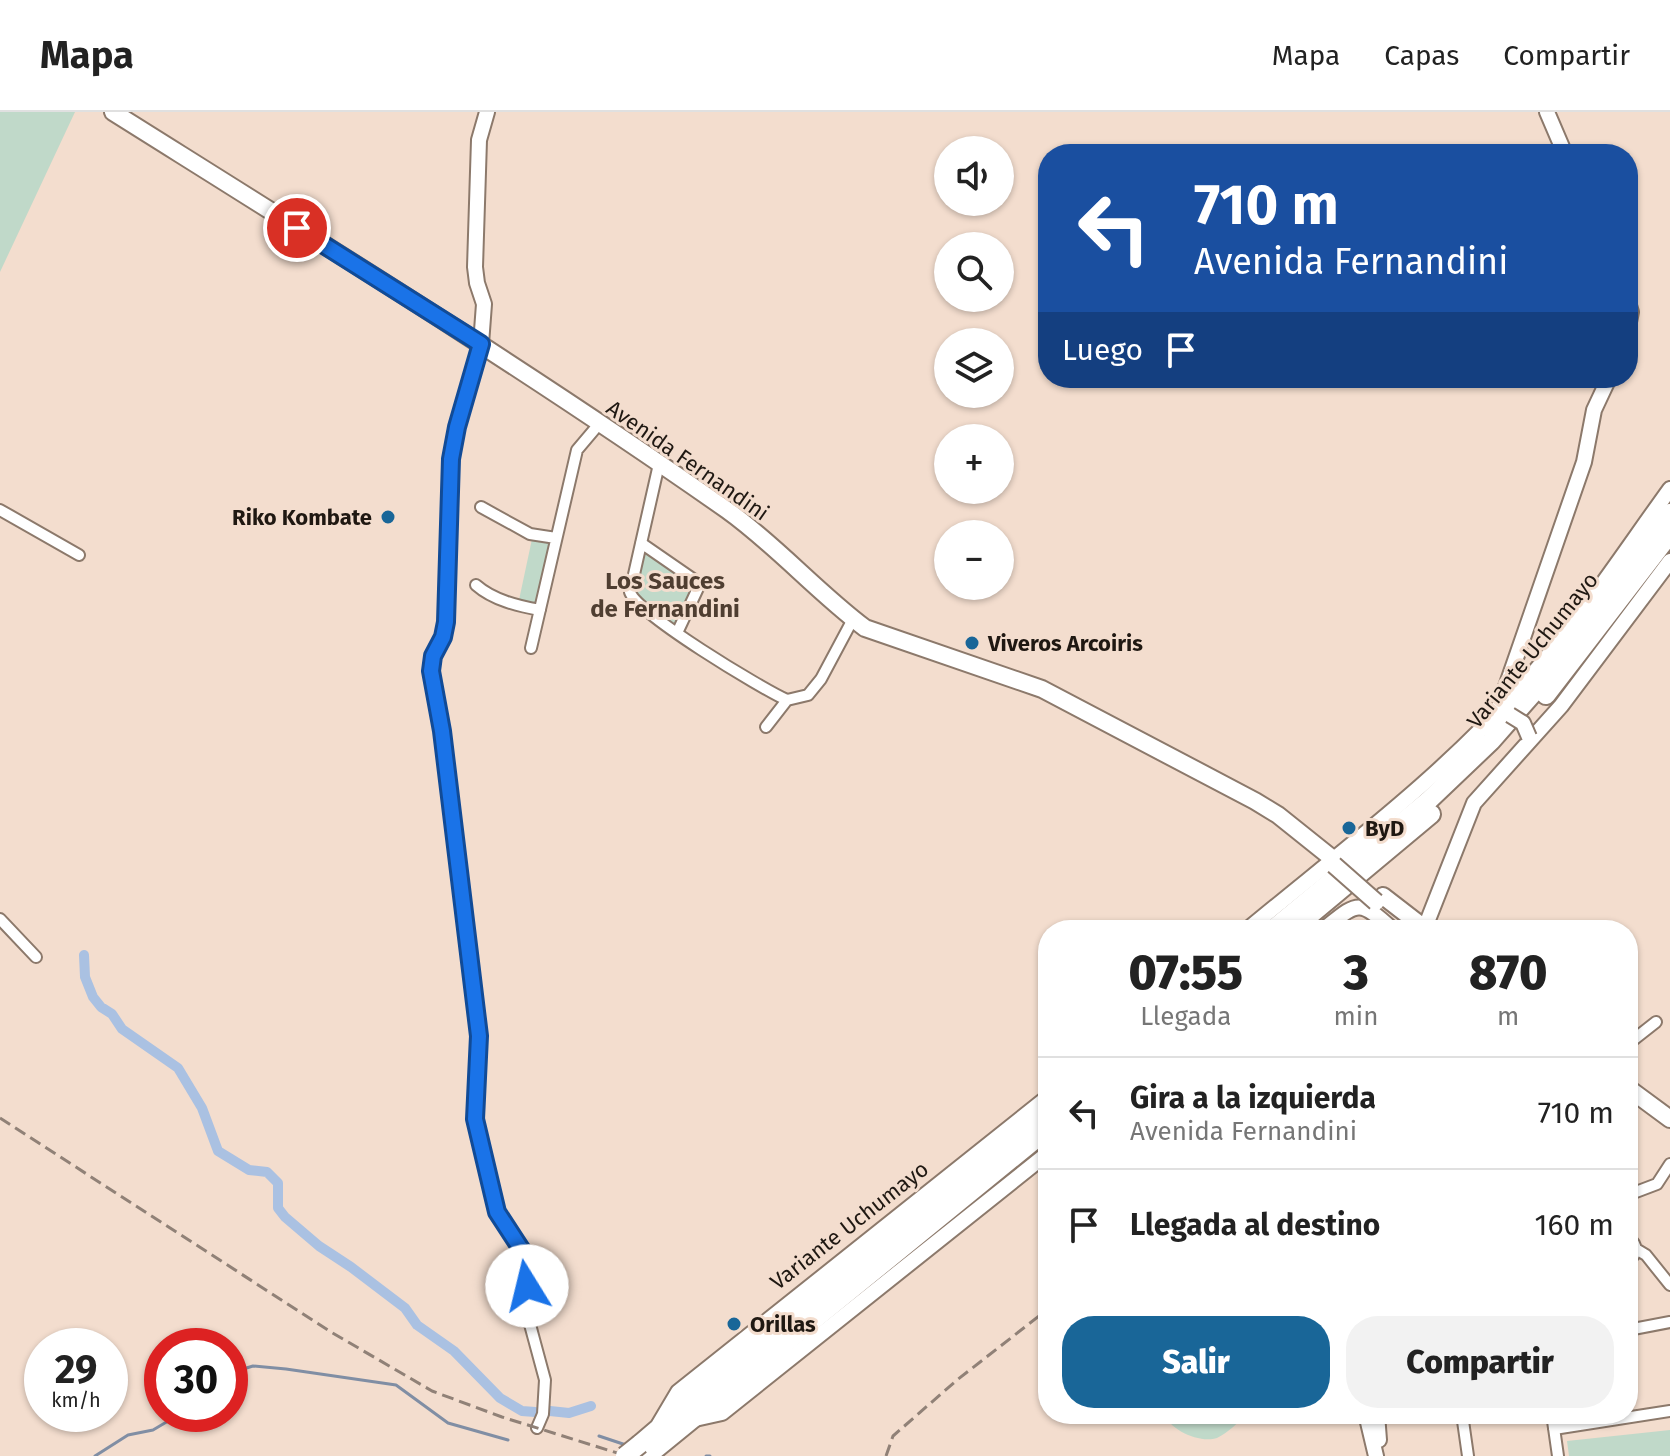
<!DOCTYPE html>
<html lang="es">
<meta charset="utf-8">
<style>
body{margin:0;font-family:"Fira Sans",sans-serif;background:#f2f2f2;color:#222;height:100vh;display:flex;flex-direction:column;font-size:30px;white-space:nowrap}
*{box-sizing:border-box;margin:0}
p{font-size:26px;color:#767676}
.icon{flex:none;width:44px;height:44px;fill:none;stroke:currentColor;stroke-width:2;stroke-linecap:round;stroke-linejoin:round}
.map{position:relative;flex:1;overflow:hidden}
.sheet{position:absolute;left:1038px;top:808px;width:600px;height:504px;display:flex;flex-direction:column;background:#fff;border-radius:32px;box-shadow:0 2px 6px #0004}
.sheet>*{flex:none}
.top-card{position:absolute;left:1038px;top:32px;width:600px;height:244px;border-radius:32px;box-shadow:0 2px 6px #0004;background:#1a4fa0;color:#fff;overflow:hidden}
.buttons{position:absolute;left:934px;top:24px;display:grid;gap:16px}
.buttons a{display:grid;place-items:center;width:80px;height:80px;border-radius:50%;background:#fff;box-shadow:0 2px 6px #0004;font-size:40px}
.speed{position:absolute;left:24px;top:1216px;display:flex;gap:16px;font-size:40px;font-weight:700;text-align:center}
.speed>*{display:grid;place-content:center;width:104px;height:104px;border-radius:50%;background:#fff;box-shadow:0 2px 6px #0004;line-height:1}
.speed small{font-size:20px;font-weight:400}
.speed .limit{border:12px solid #d22;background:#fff;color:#111}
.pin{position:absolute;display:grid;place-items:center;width:68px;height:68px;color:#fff;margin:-34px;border:4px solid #fff;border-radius:50%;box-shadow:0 2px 8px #0007}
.me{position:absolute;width:88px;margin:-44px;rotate:351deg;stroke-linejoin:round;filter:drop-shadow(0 0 6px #0008)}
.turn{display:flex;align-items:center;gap:28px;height:168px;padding:0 24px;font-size:36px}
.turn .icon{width:104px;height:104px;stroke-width:2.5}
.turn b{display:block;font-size:56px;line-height:68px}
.then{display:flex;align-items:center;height:76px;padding:0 24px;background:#0003;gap:16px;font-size:30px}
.eta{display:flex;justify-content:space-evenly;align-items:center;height:136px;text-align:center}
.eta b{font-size:48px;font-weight:800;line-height:56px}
.cta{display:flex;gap:16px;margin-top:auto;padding:16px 24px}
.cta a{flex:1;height:92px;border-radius:32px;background:#196698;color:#fff;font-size:32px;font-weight:800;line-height:92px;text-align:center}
.cta a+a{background:#f2f2f2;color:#222}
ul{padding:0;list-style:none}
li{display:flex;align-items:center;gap:24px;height:112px;padding:0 24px;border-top:2px solid #e0e0e0}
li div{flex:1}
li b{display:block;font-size:30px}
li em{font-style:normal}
header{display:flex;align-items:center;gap:48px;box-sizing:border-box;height:112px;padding:0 40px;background:#fff;border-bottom:2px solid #e0e0e0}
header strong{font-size:38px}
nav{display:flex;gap:44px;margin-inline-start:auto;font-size:28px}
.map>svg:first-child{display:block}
.green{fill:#c0d9c9}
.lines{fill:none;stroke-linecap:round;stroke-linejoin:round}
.stream{stroke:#808ea4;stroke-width:3}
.canal{stroke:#aac1e2;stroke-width:10}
.street-casing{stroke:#8c796b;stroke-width:14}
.secondary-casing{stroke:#8c796b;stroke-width:18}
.primary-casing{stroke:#8c796b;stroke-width:20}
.highway-casing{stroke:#8c796b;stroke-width:22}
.street{stroke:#fff;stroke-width:10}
.secondary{stroke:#fff;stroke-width:14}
.primary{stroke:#fff;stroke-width:16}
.highway{stroke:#fff;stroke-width:18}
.rail{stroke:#908177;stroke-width:3;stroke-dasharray:12 6;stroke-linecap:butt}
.secondary-bridge-casing{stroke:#8c796b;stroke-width:18;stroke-linecap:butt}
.primary-bridge-casing{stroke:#8c796b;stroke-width:20;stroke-linecap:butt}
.highway-bridge-casing{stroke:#8c796b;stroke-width:22;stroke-linecap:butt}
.secondary-bridge{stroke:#fff;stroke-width:14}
.primary-bridge{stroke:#fff;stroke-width:16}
.highway-bridge{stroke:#fff;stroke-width:18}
.route-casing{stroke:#114b97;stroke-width:20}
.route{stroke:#1a73e8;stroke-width:14}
.poi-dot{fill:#196698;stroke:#f3ddce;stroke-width:3}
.labels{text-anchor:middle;stroke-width:6;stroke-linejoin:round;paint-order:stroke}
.street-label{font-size:22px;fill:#1f1812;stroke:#f3ddce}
.poi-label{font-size:22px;font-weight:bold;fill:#1f1812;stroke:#f3ddce;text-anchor:start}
.neighbourhood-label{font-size:24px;font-weight:bold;fill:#4f3e31;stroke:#f3ddce}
</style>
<header>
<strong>Mapa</strong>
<nav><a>Mapa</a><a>Capas</a><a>Compartir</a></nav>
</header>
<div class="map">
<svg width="1670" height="1344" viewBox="0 0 1670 1344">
<rect width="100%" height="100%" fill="#f3ddce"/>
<path class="green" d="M0 0H75L0 160Z
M532 427 550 431 537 492 519 488Z
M650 442 695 476 676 513 635 485 645 443Z
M1165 1302H1248C1238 1310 1228 1321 1217 1326 1200 1332 1168 1317 1165 1302Z
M1670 1318V1344H1569L1567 1329Z"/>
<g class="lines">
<path class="stream" d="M230 1261 253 1254 286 1257 396 1273 448 1311 508 1328
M599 1324 629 1334
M95 1344 128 1323 153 1318 180 1302
M706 1344H710"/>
<path class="canal" d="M84 843 85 865 93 885 101 895 112 902 122 917 178 956 202 996 218 1039 249 1058 267 1060 278 1071V1096L285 1105 319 1134 351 1155 405 1196 417 1213 454 1239 500 1286 522 1299 535 1300
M550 1299 569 1301 591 1294"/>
<g class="street-casing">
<path id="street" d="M481 232 457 315 451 347 446 510 443 525 433 544 431 559 442 619 479 924 475 1007 497 1100 525 1143 528 1205 545 1268 543 1302 537 1316
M659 352 630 480C636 501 762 577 787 588L808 583 821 567 853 507
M481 395 530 422 556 426
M0 398 79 443
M641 431 696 469 699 474 677 521
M476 473C493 488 518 494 540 498
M531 536 577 338 599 312
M766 615 787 588
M0 807 36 845
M1628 932 1656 910
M1628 1083 1657 1072 1670 1052
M1628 1126C1638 1132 1638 1143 1628 1148
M1636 1137 1646 1143 1670 1173
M1628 1218 1670 1210
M1462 1302 1468 1344
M1552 1302 1558 1344
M1554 1317 1670 1299"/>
</g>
<g class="secondary-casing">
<path id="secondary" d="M1547 0 1565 42
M1628 190 1631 200 1628 215
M481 232 484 192 477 171 475 155 479 28 487 0
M1499 595 1584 350 1594 298 1609 266
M1247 818C1342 739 1442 665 1524 572 1577 512 1623 442 1670 377
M1323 818C1358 790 1358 786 1393 818
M1424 818 1474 691 1561 594 1670 449
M1366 1302 1376 1344
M1377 1302 1379 1328
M695 1307 722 1301 1048 1041
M659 1312 678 1280 1048 985"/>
</g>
<g class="primary-casing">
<path id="primary" d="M113 0C320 130 527 258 727 398 776 433 817 480 865 516L1042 577 1255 689 1278 703 1333 747
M1383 784 1427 818
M1628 976 1670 1007"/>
</g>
<g class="highway-casing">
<path id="highway" d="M1546 583 1670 422
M1272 818 1428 689 1491 629 1535 579 1670 401
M1292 818 1431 702
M640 1332 688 1291 1048 1000
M647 1344 1048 1017"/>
</g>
<use href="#street" class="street"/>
<use href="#secondary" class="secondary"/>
<use href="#primary" class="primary"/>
<use href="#highway" class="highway"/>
<path class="rail" d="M0 1006 331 1220 432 1279 502 1305 627 1344
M886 1344 893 1324 957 1268 1048 1197"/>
<g class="secondary-bridge-casing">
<path id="secondary-bridge" d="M1510 603 1523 611 1529 625"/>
</g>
<g class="primary-bridge-casing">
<path id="primary-bridge" d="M1334 753 1376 790"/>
</g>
<g class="highway-bridge-casing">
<path id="highway-bridge" d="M625 1344 640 1332"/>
</g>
<use href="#secondary-bridge" class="secondary-bridge"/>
<use href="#primary-bridge" class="primary-bridge"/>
<use href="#highway-bridge" class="highway-bridge"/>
</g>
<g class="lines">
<g class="route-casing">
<path id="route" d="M297 116 481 232 457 315 451 347 446 510 443 525 433 544 431 559 442 619 479 924 475 1007 497 1100 525 1143 527 1174"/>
</g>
<use href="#route" class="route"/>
</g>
<g class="poi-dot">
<circle cx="388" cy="405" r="8"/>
<circle cx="972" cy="531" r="8"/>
<circle cx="1349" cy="716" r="8"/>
<circle cx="734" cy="1212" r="8"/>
</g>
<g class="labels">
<g class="street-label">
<text transform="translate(688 348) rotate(35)" y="8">Avenida Fernandini</text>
<text transform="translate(1532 538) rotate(-51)" y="8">Variante Uchumayo</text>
<text transform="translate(849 1113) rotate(-38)" y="8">Variante Uchumayo</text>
</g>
<g class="poi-label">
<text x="372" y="413" text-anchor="end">Riko Kombate</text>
<text x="988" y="539">Viveros Arcoiris</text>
<text x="1365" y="724">ByD</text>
<text x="750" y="1220">Orillas</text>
</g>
<g class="neighbourhood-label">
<text x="665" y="477">Los Sauces<tspan x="665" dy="28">de Fernandini</tspan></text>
</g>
</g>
</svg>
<div class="buttons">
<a><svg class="icon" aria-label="sound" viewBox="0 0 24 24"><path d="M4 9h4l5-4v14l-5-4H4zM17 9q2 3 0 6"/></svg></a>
<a><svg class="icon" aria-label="search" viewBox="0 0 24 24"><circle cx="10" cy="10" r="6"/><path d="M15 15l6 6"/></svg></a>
<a><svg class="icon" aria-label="layers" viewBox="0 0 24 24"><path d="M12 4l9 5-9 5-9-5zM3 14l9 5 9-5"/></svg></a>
<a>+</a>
<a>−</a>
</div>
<div class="speed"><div>29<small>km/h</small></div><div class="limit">30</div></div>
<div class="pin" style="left:297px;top:116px;background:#d93025"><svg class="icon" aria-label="arrive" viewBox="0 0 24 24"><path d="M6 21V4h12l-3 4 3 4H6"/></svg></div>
<svg class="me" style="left:527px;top:1174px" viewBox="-20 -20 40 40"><circle r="19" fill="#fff"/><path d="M0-13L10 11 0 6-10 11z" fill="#1a73e8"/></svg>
<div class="top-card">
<div class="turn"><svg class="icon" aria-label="left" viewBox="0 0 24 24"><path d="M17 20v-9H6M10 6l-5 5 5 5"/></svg><div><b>710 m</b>Avenida Fernandini</div></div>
<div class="then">Luego<svg class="icon" aria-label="arrive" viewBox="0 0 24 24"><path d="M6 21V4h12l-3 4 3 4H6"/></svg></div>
</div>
<section class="sheet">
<div class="eta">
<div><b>07:55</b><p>Llegada</p></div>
<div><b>3</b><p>min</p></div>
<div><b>870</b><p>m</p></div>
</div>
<ul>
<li><svg class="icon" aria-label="left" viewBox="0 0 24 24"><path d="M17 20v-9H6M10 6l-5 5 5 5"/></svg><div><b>Gira a la izquierda</b><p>Avenida Fernandini</p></div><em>710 m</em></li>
<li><svg class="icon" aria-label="arrive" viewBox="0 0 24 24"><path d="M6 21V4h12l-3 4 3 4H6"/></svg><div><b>Llegada al destino</b></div><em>160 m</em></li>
</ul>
<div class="cta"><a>Salir</a><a>Compartir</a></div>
</section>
</div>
